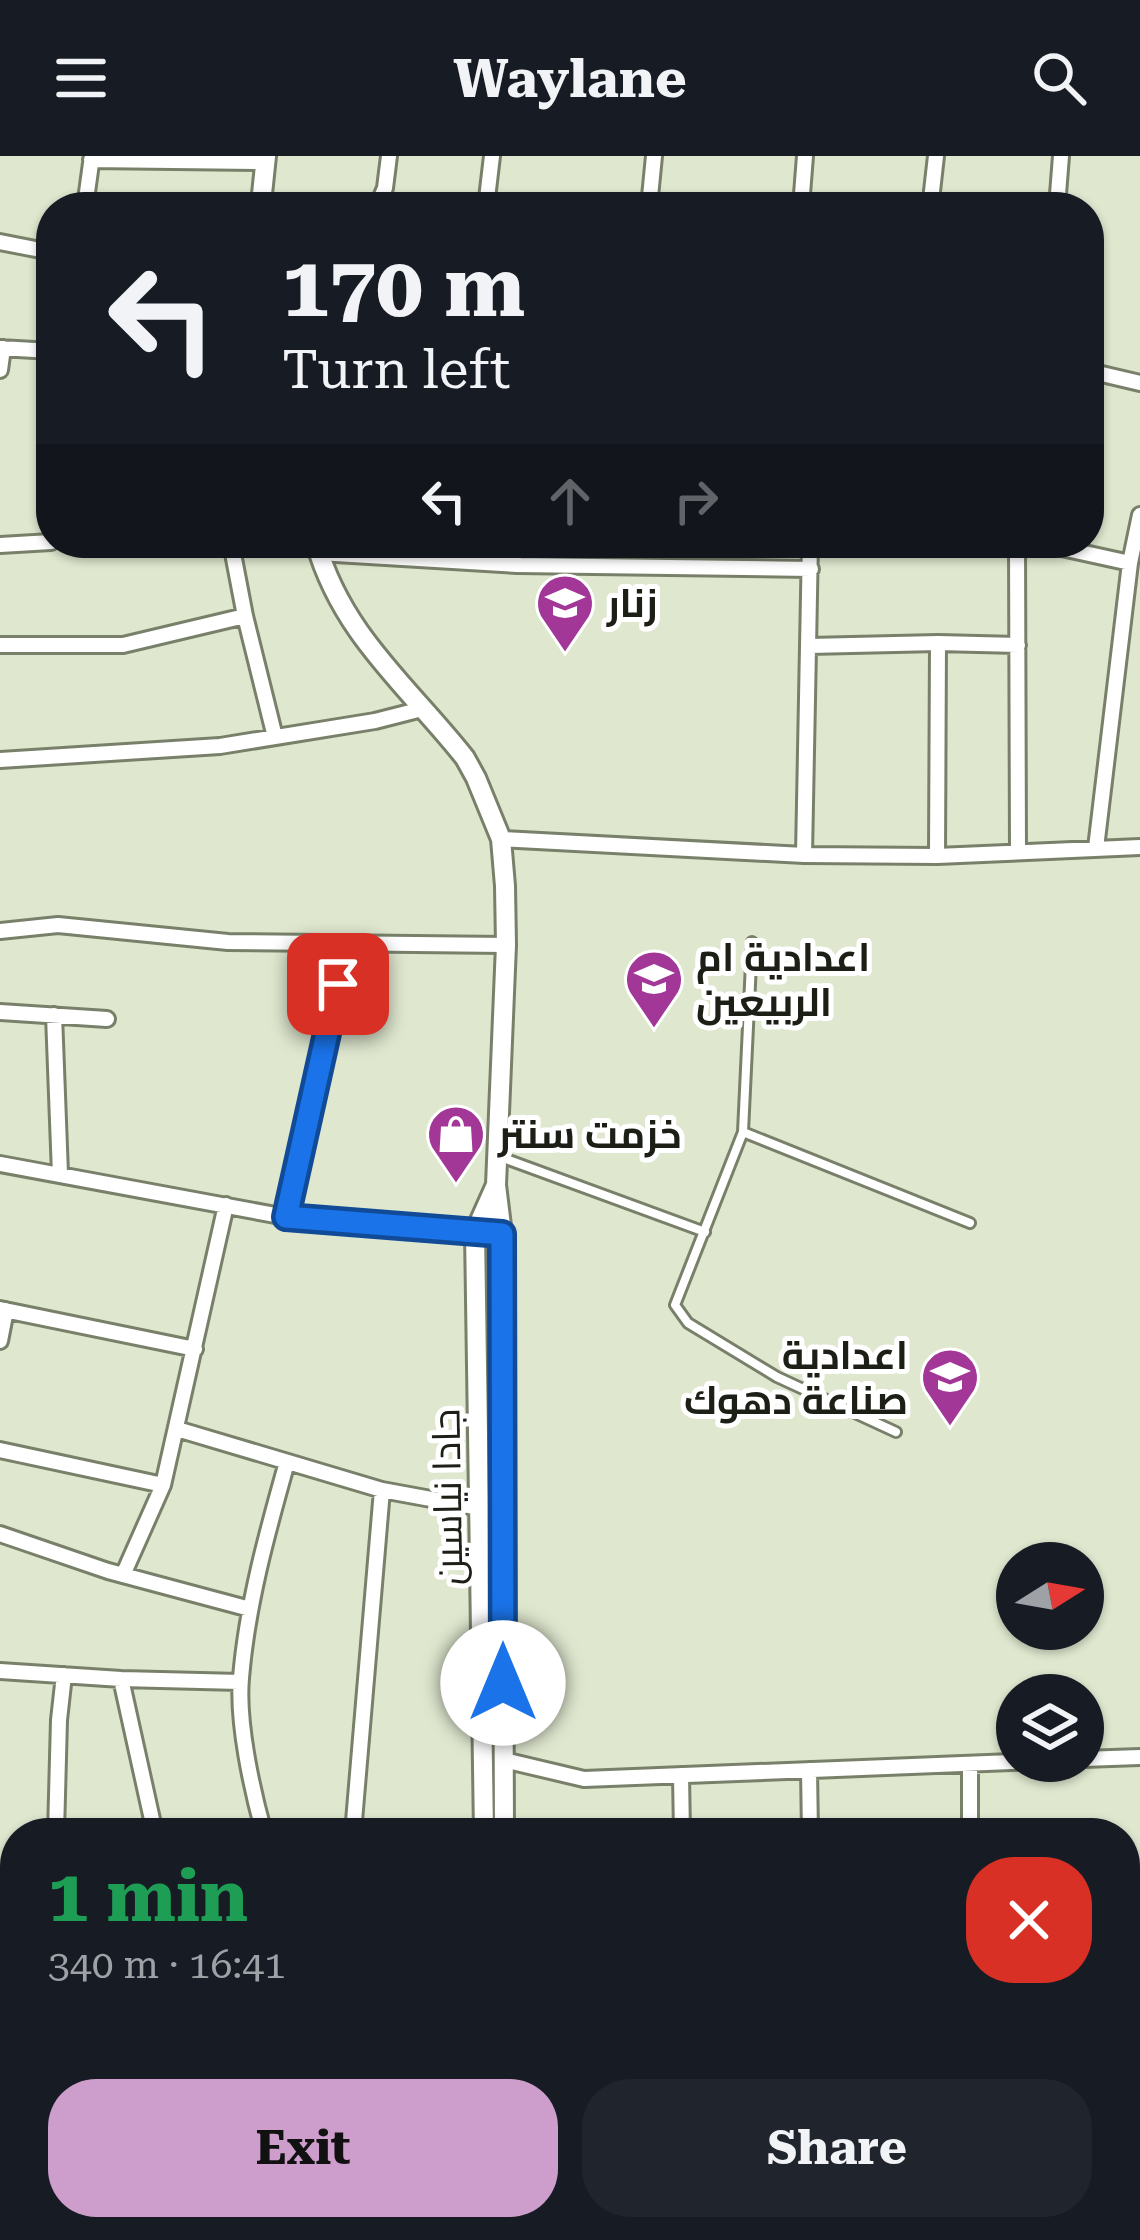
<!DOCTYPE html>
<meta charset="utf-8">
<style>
body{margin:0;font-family:"Roboto Serif",Cairo,serif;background:#20242c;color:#f1f3f6;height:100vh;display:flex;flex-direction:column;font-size:45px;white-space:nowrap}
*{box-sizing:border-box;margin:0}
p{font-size:39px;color:#9ea1a6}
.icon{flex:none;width:66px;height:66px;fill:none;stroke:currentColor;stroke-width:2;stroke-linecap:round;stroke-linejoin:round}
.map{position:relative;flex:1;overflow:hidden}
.details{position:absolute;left:0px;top:1662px;width:1140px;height:423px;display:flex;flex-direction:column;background:#171b24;border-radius:48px 48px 0 0;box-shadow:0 3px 9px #0004}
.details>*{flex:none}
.hud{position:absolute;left:36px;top:36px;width:1068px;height:366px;border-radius:48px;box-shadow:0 3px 9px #0004;background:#171b24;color:#f1f3f6;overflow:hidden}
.needle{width:78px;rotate:79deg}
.fabs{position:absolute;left:996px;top:1386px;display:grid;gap:24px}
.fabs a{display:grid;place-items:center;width:108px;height:108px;border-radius:50%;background:#171b24;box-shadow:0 3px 9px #0004;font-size:60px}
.pin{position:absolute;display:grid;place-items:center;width:102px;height:102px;color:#fff;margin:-51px;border-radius:24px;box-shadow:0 6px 18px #0006}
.me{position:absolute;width:132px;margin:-66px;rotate:0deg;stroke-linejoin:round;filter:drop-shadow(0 0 9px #0008)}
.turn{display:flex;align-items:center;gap:42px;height:252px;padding:0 48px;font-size:54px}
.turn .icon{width:156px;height:156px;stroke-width:2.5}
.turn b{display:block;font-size:84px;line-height:102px}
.lanes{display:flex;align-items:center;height:114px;padding:0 48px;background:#0003;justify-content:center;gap:60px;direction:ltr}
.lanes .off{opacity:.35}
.round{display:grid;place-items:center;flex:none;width:126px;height:126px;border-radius:48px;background:#20242c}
.head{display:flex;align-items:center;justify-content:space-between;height:204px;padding:0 48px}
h1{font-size:72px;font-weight:700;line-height:90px;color:#1e9e55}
.action{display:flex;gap:24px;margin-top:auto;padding:24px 48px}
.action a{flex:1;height:138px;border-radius:48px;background:#cd9ecc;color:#111;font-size:48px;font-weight:700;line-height:138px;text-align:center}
.action a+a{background:#20242c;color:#f1f3f6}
header{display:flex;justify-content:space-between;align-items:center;height:156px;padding:0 48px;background:#171b24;font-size:54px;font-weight:700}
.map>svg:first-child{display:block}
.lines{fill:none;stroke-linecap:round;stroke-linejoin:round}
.lane-casing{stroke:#79806a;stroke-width:14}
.street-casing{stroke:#79806a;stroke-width:20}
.secondary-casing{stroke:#79806a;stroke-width:24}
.lane{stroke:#fff;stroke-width:8}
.street{stroke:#fff;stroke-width:14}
.secondary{stroke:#fff;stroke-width:18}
.route-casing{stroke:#114b97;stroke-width:30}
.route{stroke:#1a73e8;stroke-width:21}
.labels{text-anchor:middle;stroke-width:10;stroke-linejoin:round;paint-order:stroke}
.poi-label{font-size:39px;font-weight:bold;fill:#1c1f16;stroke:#fff;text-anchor:start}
.street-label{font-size:39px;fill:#1c1f16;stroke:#fff}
</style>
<header><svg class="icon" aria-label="menu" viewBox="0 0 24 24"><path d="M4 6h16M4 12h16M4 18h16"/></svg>Waylane<svg class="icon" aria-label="search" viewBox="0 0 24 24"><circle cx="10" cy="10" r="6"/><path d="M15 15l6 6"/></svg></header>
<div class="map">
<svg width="1140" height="2084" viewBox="0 0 1140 2084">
<rect width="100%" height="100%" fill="#dfe7cf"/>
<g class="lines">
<g class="lane-casing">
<path id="lane" d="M517 409V387
M752 786 743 976 675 1149 688 1167 777 1221 896 1276
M743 976 970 1067
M498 1000 705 1076
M258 2070 259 2084
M391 2084 407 2070"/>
</g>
<g class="street-casing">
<path id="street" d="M91 4 264 6
M85 51 92 0
M377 51 385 32 389 0
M486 51 492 0
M649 51 654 0
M801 51 805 0
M925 51 931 44 936 0
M1057 51 1061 0
M0 86 51 96
M0 192 51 195
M0 214 3 192
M1089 215 1140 227
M231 387 245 460 275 581
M1017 387 1018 696
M1039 387 1130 407
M0 389 51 386
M319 397 517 409 811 413
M0 489H123L245 460
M809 490 938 487 1018 489
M0 604 220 590 375 565 422 553
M501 683 804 699 937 700 1140 691
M1096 692 1130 407 1140 359
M804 699 810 387
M937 700 938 487
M0 775 58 769 228 786 506 789
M0 856 107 863
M54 859 60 1018
M0 1008 297 1063 502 1078
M287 1061 346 787
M0 1153 195 1193
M0 1185 6 1154
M177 1273 382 1334 480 1352
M0 1294 163 1329
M0 1378 108 1415 250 1453
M123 1419 163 1329 226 1049
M0 1515 121 1523 240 1526
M121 1523 155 1677
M1083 1603 1140 1601
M504 1604 584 1623 1039 1605
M970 1608V1677
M809 1614 810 1677
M681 1619 682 1677
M56 1677 59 1564 64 1519
M264 1677C252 1634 237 1566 241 1522 247 1449 267 1377 287 1306
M353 1677 382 1334
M1138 1780 1140 1810
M0 1787H15
M1125 1878H1140
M0 1888H15
M1125 2025H1140
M218 2084V2070"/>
</g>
<g class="secondary-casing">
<path id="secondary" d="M264 51 262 38 266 0
M316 387C342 479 409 531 465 602L476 622 501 683 505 730 506 789 496 1029 475 1076 484 1677
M496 1029 502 1078 504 1677
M0 2043 15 2042
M475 2070 488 2082
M517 2070V2084"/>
</g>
<use href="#lane" class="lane"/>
<use href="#street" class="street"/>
<use href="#secondary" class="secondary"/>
</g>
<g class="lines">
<g class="route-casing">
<path id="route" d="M338 828 286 1061 502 1078 503 1527"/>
</g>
<use href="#route" class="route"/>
</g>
<defs>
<g id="school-pin" transform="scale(3)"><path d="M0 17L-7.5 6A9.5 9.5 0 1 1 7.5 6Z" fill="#a23798" stroke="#fff"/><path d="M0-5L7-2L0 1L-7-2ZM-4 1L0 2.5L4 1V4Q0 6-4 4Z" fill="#fff"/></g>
<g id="shop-pin" transform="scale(3)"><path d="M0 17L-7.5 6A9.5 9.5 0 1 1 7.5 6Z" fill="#a23798" stroke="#fff"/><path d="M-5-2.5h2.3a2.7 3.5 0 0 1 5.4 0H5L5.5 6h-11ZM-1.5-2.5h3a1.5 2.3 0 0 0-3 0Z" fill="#fff"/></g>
</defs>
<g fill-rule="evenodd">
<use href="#school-pin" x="565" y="447"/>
<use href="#school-pin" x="654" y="823"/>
<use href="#shop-pin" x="456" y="978"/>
<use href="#school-pin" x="950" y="1221"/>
</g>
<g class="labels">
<g class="poi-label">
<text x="607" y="461">زنار</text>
<text x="696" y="815">اعدادية ام<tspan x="696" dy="45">الربيعين</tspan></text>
<text x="498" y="992">خزمت سنتر</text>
<text x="908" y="1213" text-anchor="end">اعدادية<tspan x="908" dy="45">صناعة دهوك</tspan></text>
</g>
<g class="street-label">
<text transform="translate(447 1341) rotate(-91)" y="14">جادا نیاسین</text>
</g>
</g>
</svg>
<div class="fabs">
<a><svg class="needle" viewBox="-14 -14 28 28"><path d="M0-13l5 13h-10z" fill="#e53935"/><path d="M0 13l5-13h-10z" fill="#9ea1a6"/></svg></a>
<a><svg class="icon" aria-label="layers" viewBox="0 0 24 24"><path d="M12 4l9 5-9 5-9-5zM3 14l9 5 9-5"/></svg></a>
</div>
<div class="pin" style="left:338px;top:828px;background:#d93025"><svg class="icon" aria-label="arrive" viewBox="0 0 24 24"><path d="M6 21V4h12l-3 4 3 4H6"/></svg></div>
<svg class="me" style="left:503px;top:1527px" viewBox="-20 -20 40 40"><circle r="19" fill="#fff"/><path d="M0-13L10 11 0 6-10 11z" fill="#1a73e8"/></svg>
<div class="hud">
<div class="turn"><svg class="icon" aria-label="left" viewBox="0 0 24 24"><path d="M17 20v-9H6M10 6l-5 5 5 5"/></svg><div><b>170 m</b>Turn left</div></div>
<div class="lanes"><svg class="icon" aria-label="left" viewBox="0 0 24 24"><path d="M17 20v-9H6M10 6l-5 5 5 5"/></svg><svg class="icon off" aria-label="ahead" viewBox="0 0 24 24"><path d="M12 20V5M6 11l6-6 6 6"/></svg><svg class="icon off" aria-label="right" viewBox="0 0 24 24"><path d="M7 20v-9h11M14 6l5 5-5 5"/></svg></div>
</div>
<section class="details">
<div class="head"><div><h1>1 min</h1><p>340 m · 16:41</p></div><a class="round" style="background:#d93025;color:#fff"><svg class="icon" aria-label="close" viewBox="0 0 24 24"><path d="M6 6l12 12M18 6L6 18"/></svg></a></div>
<div class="action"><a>Exit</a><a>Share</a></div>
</section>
</div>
